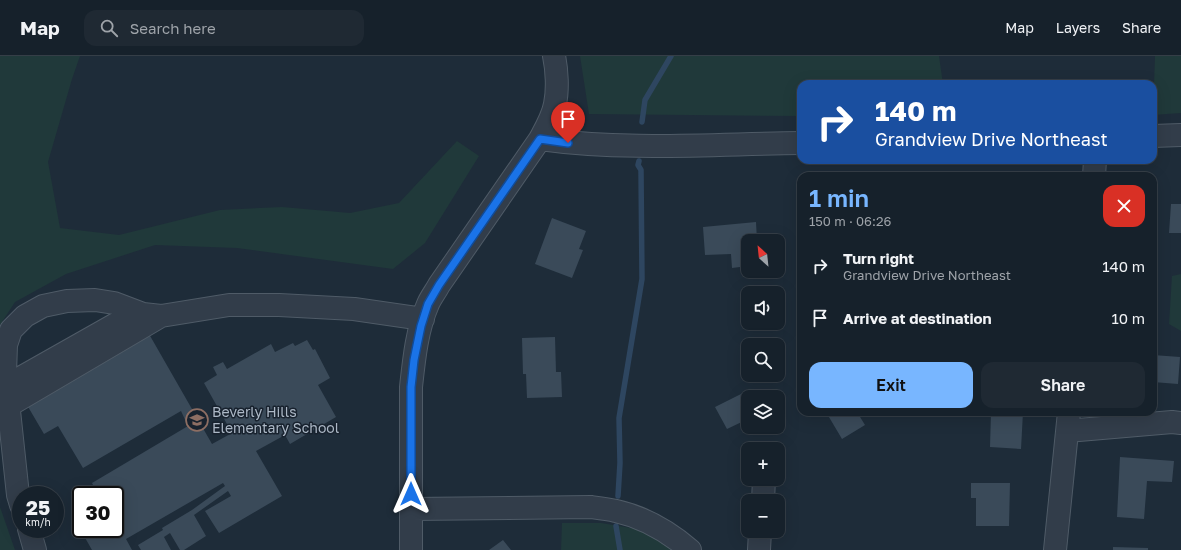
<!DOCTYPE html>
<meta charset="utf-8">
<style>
body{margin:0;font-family:"Golos Text",sans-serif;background:#1f2933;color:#f1f3f6;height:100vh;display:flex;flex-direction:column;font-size:15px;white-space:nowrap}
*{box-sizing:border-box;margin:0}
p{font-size:13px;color:#9ea3a9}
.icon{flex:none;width:22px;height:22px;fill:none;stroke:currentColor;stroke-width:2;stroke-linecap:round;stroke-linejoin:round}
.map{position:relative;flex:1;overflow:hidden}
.drawer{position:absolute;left:797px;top:116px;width:360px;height:244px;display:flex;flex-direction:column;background:#16212b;border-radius:12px;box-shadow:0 4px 16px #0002,0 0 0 1px #353e47}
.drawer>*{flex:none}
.guide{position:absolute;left:797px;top:24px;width:360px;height:84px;border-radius:12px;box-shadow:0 4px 16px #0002,0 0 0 1px #353e47;background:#1a4fa0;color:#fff;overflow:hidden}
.needle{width:26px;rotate:333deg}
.tools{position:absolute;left:741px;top:178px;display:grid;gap:8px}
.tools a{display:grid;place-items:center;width:44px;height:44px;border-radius:8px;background:#16212b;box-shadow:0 4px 16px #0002,0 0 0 1px #353e47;font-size:20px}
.speed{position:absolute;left:12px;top:430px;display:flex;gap:8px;font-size:20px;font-weight:700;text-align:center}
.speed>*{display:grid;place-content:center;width:52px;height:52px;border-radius:50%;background:#16212b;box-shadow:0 4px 16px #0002,0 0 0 1px #353e47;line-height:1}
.speed small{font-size:10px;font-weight:400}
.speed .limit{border:2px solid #111;border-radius:6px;background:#fff;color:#111}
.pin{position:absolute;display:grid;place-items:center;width:34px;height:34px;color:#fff;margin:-41px -17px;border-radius:50% 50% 50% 0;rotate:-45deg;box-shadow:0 0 4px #0007}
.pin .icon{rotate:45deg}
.me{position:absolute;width:44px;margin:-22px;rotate:0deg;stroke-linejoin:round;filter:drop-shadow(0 0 3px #0008)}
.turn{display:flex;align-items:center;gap:14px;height:84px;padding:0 12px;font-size:18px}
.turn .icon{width:52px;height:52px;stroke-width:2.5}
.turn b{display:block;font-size:28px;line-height:34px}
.round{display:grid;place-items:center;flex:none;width:42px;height:42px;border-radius:12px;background:#1f2933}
.summary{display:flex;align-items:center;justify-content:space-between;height:68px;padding:0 12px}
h1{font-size:24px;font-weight:600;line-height:30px;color:#78b6ff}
.cta{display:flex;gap:8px;margin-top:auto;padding:8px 12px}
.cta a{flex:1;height:46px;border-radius:12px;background:#78b6ff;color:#111;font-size:16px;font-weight:600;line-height:46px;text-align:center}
.cta a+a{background:#1f2933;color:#f1f3f6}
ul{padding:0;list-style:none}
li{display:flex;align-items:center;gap:12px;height:52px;padding:0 12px}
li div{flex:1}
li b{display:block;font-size:15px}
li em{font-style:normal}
header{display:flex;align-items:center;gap:24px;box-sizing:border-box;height:56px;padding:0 20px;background:#16212b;border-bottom:1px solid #353e47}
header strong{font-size:19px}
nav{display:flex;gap:22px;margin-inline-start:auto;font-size:14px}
.search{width:280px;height:36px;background:#1f2933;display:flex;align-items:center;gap:10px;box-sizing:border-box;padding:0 14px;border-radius:12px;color:#9ea3a9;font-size:15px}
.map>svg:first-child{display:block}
.green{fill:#20393a}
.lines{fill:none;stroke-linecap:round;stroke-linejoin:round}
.stream{stroke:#2e4660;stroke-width:5.5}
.building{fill:#3a4a59}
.minor-casing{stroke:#4f5b67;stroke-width:24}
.minor{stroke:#323d4a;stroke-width:22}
.route-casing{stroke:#114b97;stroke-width:10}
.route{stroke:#1a73e8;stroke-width:7}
.labels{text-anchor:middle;stroke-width:3;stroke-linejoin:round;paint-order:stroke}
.poi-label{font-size:14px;fill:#acb8c6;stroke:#18222e;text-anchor:start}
</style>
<header>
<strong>Map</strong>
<div class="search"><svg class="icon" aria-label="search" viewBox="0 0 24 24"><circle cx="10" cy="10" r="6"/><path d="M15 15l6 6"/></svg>Search here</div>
<nav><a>Map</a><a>Layers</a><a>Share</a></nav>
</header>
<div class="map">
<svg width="1181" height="494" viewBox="0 0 1181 494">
<rect width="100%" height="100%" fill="#1e2c39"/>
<path class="green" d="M0 0H80L72 23 48 106 60 172 119 179 220 154 282 151 350 157 399 147 457 85 479 100 425 187 393 213 237 192 155 189 66 218 15 246 0 269Z
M580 0H939L943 28H801V60L589 58Z
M1155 0H1181V57L1153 59Z
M1181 218V275L1169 268 1172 220Z
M0 451 15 494H0Z
M562 467H601L643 474 676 494H561Z"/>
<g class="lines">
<path class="stream" d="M642 66 645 44 671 0
M618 440 620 407 619 362 642 223 641 114 638 109 639 105
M616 470 620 494"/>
</g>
<path class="building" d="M1171 148H1181V177H1169Z
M552 162 586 175 579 193 583 194 572 222 535 208Z
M756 166 757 185H748V210L732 212 731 198 705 199 703 171Z
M149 278 212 388 232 377 204 327 217 319 213 311 223 306 227 313 271 288 275 296 293 287 295 290 307 284 313 294 315 293 330 322 318 329 336 361 290 388 285 379 256 395 282 440 219 477 205 455 231 440 228 435 194 459 206 480 184 494H180L170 477 164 481 171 494H141L138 489 163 474 162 472 192 454 225 430 223 427 126 483 132 494H92L71 457 81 451V473H115V439H98L92 427 188 370 181 355 83 412 58 370 44 378 27 349Z
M555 281 556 316H561L562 341 527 342 526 318H523L522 282Z
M1153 299 1180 301 1178 328 1153 326Z
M743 337 748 347V363L727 373 715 351Z
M826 356H857L865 369 842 383Z
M991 356H1023L1021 393 990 391Z
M1120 401 1174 405 1172 426 1147 425 1144 463 1117 461Z
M971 427H1010L1009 470H976V442H971Z
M503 484 511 494H489Z
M1113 491 1148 492V494H1113Z"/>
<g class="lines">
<g class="minor-casing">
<path id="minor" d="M1153 80 1181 79
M540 83C626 95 714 88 801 87
M1094 120 1095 104
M6 330 137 256
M8 350 161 260
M1067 375 1172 366 1181 367
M763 445 764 423
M21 449 18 439 5 317 6 289 11 274 25 260 43 250 67 245 95 244 114 247 143 258 161 260 229 249H279L354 253 423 263
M411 453 591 451C599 452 608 453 616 455 643 461 669 476 690 494
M29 473 35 494
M411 494V331C414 303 417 273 428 248 431 241 436 235 439 229L540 83C546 72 553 60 555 48 558 34 557 14 554 0
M759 494 760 475
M1055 494 1069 356"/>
</g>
<use href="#minor" class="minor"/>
</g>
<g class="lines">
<g class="route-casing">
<path id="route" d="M411 438V331L414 304 421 270 428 248 439 229 540 83 568 87"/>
</g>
<use href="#route" class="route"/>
</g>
<defs>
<g id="school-ring" transform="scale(1.15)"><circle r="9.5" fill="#18222e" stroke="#8d6e63" stroke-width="1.5"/><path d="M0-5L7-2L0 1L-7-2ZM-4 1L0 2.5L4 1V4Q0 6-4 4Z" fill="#8d6e63"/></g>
</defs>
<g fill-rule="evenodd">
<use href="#school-ring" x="197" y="364"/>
</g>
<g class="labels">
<g class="poi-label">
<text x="212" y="361">Beverly Hills<tspan x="212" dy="16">Elementary School</tspan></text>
</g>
</g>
</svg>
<div class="tools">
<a><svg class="needle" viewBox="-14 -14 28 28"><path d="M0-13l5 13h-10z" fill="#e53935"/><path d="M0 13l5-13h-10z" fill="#9ea3a9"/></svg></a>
<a><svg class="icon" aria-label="sound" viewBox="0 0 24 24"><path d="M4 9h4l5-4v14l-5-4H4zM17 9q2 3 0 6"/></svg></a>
<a><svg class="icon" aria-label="search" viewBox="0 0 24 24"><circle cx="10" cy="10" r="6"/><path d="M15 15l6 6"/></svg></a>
<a><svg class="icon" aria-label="layers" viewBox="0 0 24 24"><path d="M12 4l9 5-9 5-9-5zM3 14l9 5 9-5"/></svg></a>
<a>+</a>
<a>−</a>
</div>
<div class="speed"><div>25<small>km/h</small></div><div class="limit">30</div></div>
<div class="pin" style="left:568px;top:87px;background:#d93025"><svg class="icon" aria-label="arrive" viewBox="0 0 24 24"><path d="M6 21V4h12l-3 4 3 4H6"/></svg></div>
<svg class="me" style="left:411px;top:438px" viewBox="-20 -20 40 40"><path d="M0-17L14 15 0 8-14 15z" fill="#1a73e8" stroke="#fff" stroke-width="4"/></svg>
<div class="guide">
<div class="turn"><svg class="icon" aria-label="right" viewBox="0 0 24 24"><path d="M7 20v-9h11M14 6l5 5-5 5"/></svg><div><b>140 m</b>Grandview Drive Northeast</div></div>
</div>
<section class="drawer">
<div class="summary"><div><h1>1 min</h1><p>150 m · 06:26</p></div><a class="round" style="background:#d93025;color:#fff"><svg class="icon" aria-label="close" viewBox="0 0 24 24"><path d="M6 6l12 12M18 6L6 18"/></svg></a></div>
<ul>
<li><svg class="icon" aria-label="right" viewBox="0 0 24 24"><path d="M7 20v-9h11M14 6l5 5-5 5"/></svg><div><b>Turn right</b><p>Grandview Drive Northeast</p></div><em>140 m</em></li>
<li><svg class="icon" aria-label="arrive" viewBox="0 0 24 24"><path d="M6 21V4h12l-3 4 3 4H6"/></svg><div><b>Arrive at destination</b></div><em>10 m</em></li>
</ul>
<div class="cta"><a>Exit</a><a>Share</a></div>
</section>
</div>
